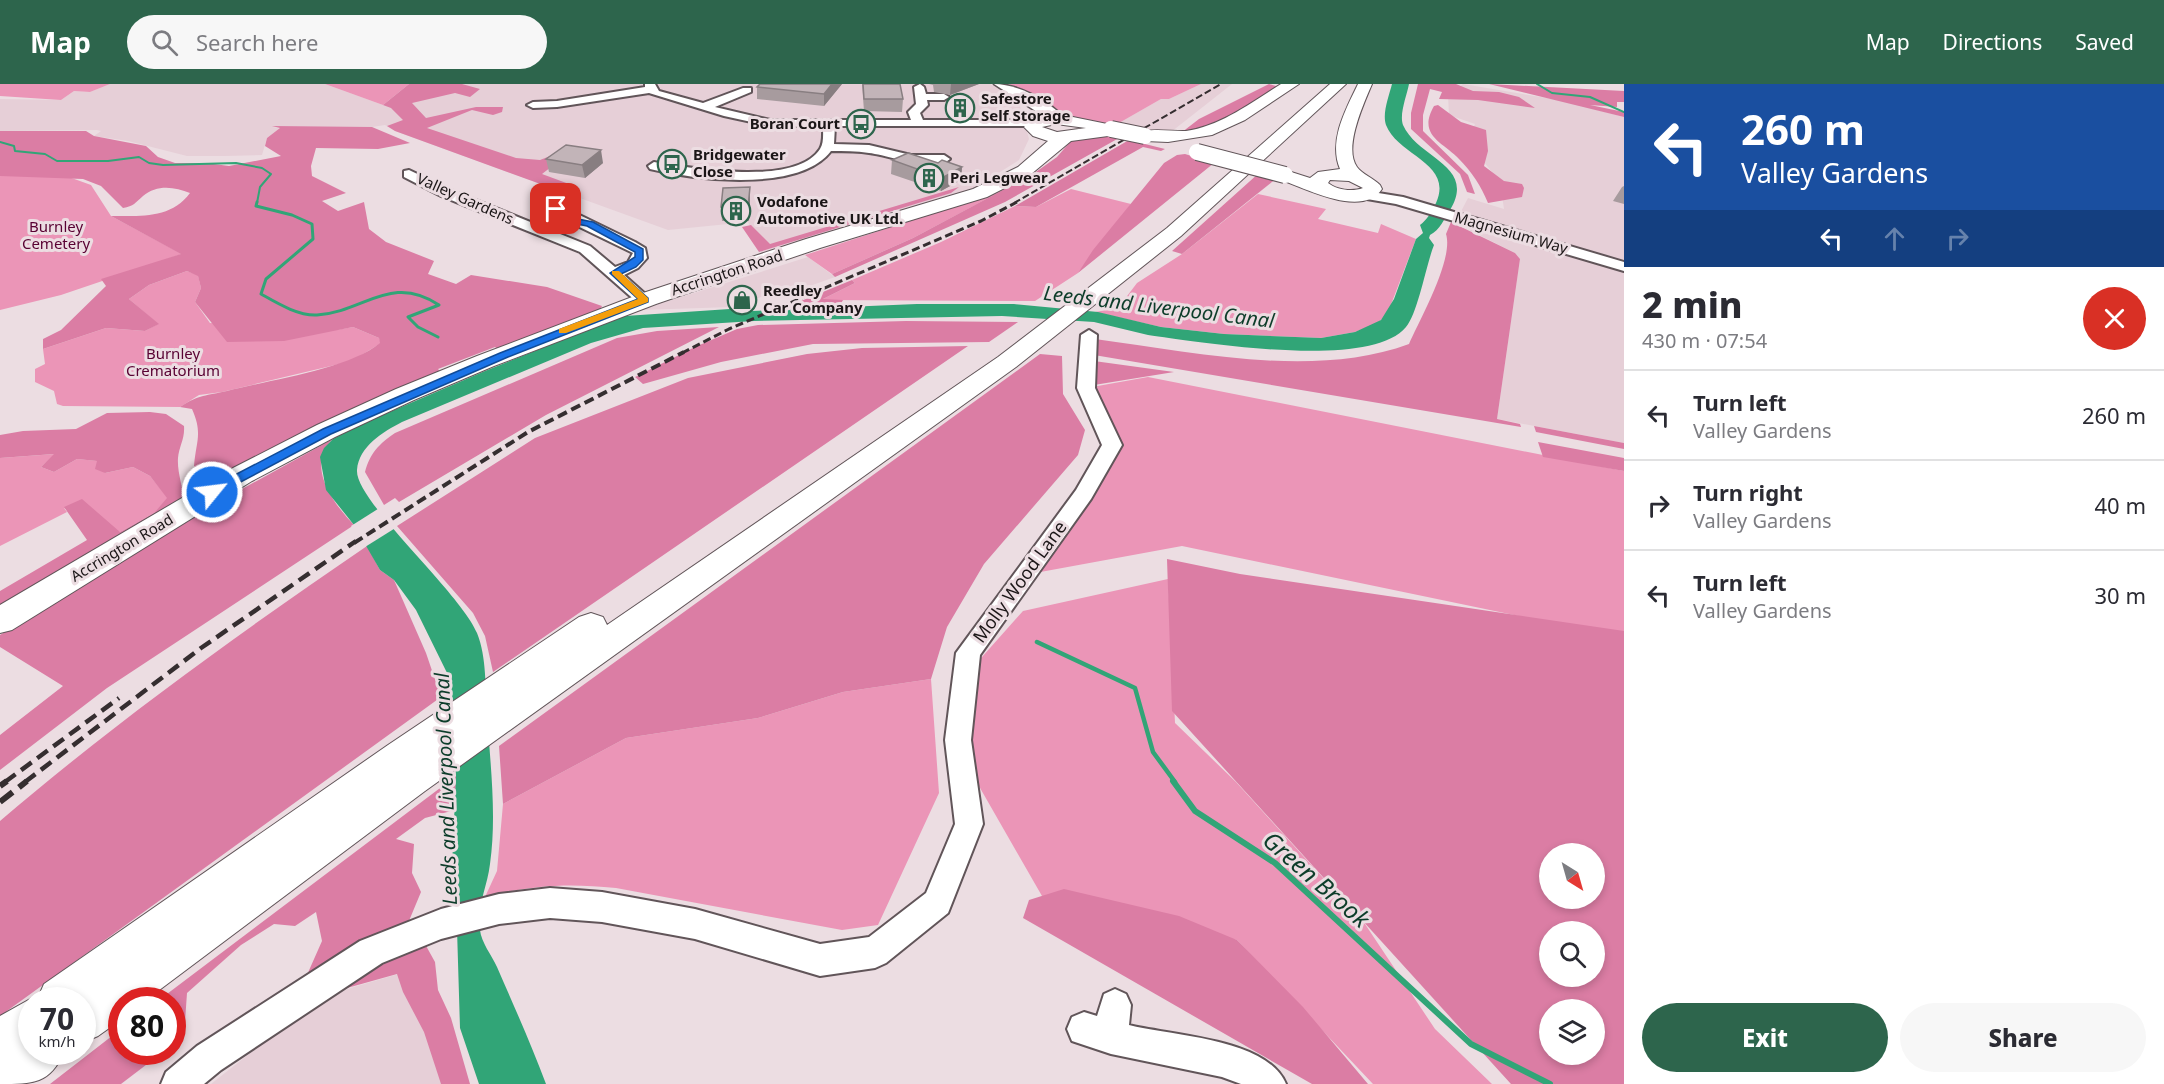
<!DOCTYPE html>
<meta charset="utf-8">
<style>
body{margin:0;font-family:"Noto Sans",sans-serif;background:#f7f7f7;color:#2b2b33;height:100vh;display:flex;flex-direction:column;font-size:22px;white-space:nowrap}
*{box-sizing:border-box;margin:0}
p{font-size:20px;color:#7c7c81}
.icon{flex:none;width:33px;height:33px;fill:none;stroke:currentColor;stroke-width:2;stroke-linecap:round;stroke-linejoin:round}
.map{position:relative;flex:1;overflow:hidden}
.side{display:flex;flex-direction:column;background:#fff;width:540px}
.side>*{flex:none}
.guide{background:#1a4fa0;color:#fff;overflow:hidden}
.needle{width:39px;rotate:143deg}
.tools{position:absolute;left:1539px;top:759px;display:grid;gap:12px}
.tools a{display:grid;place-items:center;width:66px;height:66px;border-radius:50%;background:#fff;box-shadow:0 3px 9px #0003;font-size:30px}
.speed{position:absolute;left:18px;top:903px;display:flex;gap:12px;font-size:30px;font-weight:700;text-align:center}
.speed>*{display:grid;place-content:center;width:78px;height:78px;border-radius:50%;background:#fff;box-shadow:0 3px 9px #0003;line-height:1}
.speed small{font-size:15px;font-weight:400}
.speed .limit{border:9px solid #d22;background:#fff;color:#111}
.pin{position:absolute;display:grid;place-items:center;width:51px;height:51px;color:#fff;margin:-26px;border-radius:12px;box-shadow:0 3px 9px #0006}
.me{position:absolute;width:66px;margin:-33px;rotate:61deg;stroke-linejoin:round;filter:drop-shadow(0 0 4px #0008)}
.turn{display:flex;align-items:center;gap:21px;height:126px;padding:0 18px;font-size:27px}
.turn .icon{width:78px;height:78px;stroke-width:2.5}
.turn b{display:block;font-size:42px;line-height:51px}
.lanes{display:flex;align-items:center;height:57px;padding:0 18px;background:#0003;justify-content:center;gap:30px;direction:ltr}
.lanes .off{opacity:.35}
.round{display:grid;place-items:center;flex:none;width:63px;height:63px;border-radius:32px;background:#f7f7f7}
.head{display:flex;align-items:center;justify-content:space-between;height:102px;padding:0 18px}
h1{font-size:36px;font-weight:800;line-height:45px}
.button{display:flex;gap:12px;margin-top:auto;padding:12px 18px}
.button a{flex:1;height:69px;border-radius:36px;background:#2d654c;color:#fff;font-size:24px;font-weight:800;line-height:69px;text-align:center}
.button a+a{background:#f7f7f7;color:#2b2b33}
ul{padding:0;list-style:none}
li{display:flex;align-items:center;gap:18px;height:90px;padding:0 18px;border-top:2px solid #e1e1e2}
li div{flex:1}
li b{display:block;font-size:22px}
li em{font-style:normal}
header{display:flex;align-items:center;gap:36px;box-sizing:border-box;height:84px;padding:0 30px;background:#2d654c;color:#fff}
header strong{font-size:28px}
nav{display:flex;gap:33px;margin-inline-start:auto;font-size:21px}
.search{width:420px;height:54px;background:#f7f7f7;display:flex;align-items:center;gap:15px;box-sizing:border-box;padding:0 21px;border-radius:33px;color:#7c7c81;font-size:22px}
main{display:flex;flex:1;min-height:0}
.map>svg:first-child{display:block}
.built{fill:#e6cfd7}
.green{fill:#eb95b7}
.forest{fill:#db7da4;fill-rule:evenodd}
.water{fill:#31a577}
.pier{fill:#ecdde2}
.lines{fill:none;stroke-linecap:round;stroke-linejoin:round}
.stream-far3{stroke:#31a577;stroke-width:2}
.stream-far2{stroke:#31a577;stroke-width:3}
.stream-far1{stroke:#31a577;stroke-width:4.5}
.stream{stroke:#31a577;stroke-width:6}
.minor-casing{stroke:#615559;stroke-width:4}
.major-casing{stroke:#615559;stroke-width:3}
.highway-casing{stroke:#615559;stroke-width:2}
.minor{fill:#fff;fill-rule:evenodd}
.major{fill:#fff;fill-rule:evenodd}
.highway{fill:#fff;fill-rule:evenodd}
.rail-far4{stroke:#352e30;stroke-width:2;stroke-dasharray:7 3;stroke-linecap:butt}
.rail-far3{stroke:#352e30;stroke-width:3;stroke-dasharray:8 4;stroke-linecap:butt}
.rail-far2{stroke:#352e30;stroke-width:4;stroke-dasharray:10 5;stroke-linecap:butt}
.rail-far1{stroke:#352e30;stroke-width:4.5;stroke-dasharray:13 7;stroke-linecap:butt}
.rail{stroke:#352e30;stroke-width:6;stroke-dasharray:16 8;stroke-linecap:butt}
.highway-bridge-casing{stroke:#615559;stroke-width:18;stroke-linecap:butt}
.highway-bridge{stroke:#fff;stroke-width:16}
.wall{fill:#a79b9e}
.shaded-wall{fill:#887e81}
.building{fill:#c2b4b8;stroke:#887e81;stroke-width:1.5}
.route{fill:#1a73e8;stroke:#114b97;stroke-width:1.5}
.slow{fill:#f59e0b}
.labels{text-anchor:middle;stroke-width:6;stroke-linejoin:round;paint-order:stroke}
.far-poi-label{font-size:15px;font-weight:bold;fill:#1b1617;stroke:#ecdde2;text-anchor:start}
.far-street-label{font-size:15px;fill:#1b1617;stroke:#ecdde2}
.far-park-label{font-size:15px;fill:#590233;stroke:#ecdde2}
.street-label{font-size:18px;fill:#1b1617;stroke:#ecdde2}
.water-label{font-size:20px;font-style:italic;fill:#0d3d2a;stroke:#ecdde2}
.near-water-label{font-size:24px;font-style:italic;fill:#0d3d2a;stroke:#ecdde2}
</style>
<header>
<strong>Map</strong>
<div class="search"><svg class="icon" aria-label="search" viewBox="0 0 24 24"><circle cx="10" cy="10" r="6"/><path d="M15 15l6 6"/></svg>Search here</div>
<nav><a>Map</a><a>Directions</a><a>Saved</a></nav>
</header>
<main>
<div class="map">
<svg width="1624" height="1000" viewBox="0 0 1624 1000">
<rect width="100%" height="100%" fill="#ecdde2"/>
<path class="built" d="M110 0H325L383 21 462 0H990L1007 9 1020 22 1029 55 1019 76 973 105 763 172 748 138 668 146 395 47 385 41 372 43H272L281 44 267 54 262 71 224 72H187L128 57 94 52 101 47 97 46 0 47V15L61 16 74 7 90 8Z
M1201 0H1232L1171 48 1112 43 1161 15H1169Z
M1463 0 1559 16 1624 33V359L1497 335 1520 175 1515 169 1455 139 1468 114 1504 125 1500 98 1467 57 1475 40 1449 31 1448 11Z
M808 173 835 193 807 203 802 199 732 223 640 226Z
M419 884 459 1000H211L292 936 347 905Z"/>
<path class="green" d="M0 0H110L90 8 74 7 61 16 0 12Z
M325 0H409L383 21Z
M1009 0H1201L1169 15H1161L1112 43 1061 31 1035 12Z
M0 86 66 92 91 101 111 132 182 170 61 211 0 226Z
M1022 96 913 154 832 190 805 171 953 123Z
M1071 105 1131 120 1078 189 1035 217 821 216 855 199 852 196 941 158 1015 122 1036 123Z
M1258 110 1326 125 1318 135 1378 149 1381 140 1416 155 1387 231 1376 240 1355 248 1321 254 1224 250 1161 243 1095 228 1118 224 1137 199 1182 170Z
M187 187 198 191 201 204 195 218 210 239 336 246 353 243 379 254 381 259 352 277 222 308 199 311 180 323 63 322 57 320 54 307 35 298V285L45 280 43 265 106 244 145 247 158 240 129 215 149 201Z
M1148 293 1624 387V554L1182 462 1035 489 1116 355 1092 303Z
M55 370 41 383 54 388 77 375 98 377 105 389 133 383 150 392 168 414 154 429 120 448 64 424 67 428 0 462V374Z
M1168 495 1175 639 1236 698 1365 840 1435 945 1492 1000H1373L1237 856 1042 812 960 669 966 591 1023 527Z
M931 595 939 709 878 841 842 846 616 804C567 799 533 801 485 813L497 787 503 720 626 654 758 634 843 608Z"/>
<path class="forest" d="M409 0H462L480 5 470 13 455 9 412 19 426 34 476 23H503L502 28 493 31 472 26 427 44 516 74 540 76 563 67 569 69 542 90 569 100 568 110 395 47 387 42 403 36 391 24 383 21Z
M1269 0 1279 3 1219 39 1177 52 1199 35Z
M1418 0H1456L1473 7 1499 8 1519 13 1535 24 1478 16 1439 15 1442 8 1430 5 1423 31V47L1468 91 1475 110 1467 108 1460 90 1411 45V29Z
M1489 0 1624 7V18H1617V23L1590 21 1624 28V33Z
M1438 21 1461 38 1486 46 1488 67 1484 82 1504 97 1522 100 1524 104 1522 113 1488 119C1481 102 1472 88 1459 75 1443 58 1417 52 1434 22Z
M272 42 372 43 410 59 378 65 316 64 311 82 312 92 346 109 322 117 338 127 364 118 369 145 386 158 434 177 428 190 456 200 471 191 547 203 602 222 598 230 501 268 495 263 438 285 444 292 220 393 205 390 194 382C196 357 203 350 192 325L180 323C200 310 206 312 227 307 269 296 349 285 380 259L379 254 353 243 284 257 227 258 195 218 201 204 198 192 187 187 149 201 129 215 159 240 145 247 106 244 43 265V255L61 246 106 202 101 195 181 170 111 132C140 132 171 135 190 109 175 103 157 100 143 112 135 119 134 122 123 124L101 102 83 95 0 92V47H86L94 52 146 62 158 73 175 79H206L229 82 281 72 265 62 267 54 280 44Z
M1108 52 1119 54 1005 118 835 193 832 190 913 154 1033 90 1057 73 1070 58 1078 54Z
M1129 56 1165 65 1161 67 1143 63 1036 123 1015 122Z
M1185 70 1214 79 1078 189 1093 166 1164 79 1177 71Z
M1259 89 1277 94 1182 170 1172 167Z
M959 103 951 109 759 168 742 143 751 141 770 160Z
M1451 138 1515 169 1520 175 1497 335 1520 340 1521 343 1094 271 1095 255C1193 268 1314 295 1409 260 1420 235 1454 175 1446 150Z
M852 196 855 199 823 215 843 216 839 223 784 224Z
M906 237 1018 238 989 258 813 260 721 278 643 300 635 293 695 263 737 245 758 241Z
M719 243 546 331 399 418 395 414 384 421 365 388C370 369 379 360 395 349L617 254 657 247Z
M968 262 493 588 485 552 473 529 397 442 535 354 688 294 807 270 862 264Z
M1040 270 1062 272 1063 310 1085 346 1078 371 984 480 947 543 931 595 843 608 758 634 626 654 503 720 499 662Z
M1094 277 1174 288 1094 301Z
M150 328 166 330 184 342C185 355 179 362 178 374 177 388 183 403 184 417L0 526V507L87 456 64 423 82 415 120 448 154 429 167 414 150 392 133 383 105 389 95 385 97 377 77 375 54 388 41 383 54 370 0 374V351L23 347 76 345 107 329Z
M1534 342 1624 359V365L1536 348Z
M333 355C305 382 333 419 354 441L107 604 0 686V651L63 602 0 563V551L233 410Z
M1538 358 1624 374V387L1543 373Z
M367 462 380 486 394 496 426 569 441 613 0 932V737C117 637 241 548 367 462Z
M1167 475 1240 490 1624 547V1000H1511L1172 627ZM1550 770H1594V814H1550ZM1550 848H1594V892H1550ZM1550 926H1594V970H1550Z
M456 692 455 726 425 734 396 755 414 760 412 789 421 808 406 844 303 900 322 857 316 828 295 842 274 840 241 861 187 909 184 952 173 960 172 916H159Z
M1064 805 1179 832 1237 856 1303 923 1368 1000H1312L1023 834 1029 816Z
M425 860 435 878 438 906 451 934 470 1000H441L424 948 403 908 397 890 347 904 292 936 374 877Z
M121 945 122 968H163L121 1000H50Z"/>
<path class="water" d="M1392 0H1409C1407 11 1399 30 1403 41 1418 75 1477 81 1450 126 1444 135 1440 146 1430 151L1429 154 1434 161C1426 181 1418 229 1406 243 1370 287 1200 258 1148 251L1094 238 1002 232 754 237 643 244 591 259 402 338C383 348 359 362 357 386 355 417 460 508 477 549 487 574 485 604 487 630 490 678 497 731 490 780 487 805 477 819 480 846 481 858 492 872 497 883 514 922 531 960 546 1000H479L460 944 456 812 451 803 456 692 451 597 416 526 394 496 380 486 354 441 326 406 320 373 324 364 333 355 357 342 485 287 612 236 625 232 745 224 752 227 917 220H1014L1098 228 1161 243 1224 250 1321 254 1355 248 1381 236 1394 215 1416 155 1423 149 1420 141C1427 136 1432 127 1436 119 1454 79 1398 72 1386 41 1382 29 1389 12 1392 0Z"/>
<path class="pier" d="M381 423 397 443 365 463 351 442Z"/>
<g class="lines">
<path class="stream-far3" d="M1537 0 1552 9 1590 13 1624 28
M0 58 14 62 15 67 45 70 57 77H108L139 73 149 79 163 81 236 79 262 84 271 90 260 103 257 119"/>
<path class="stream-far2" d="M257 118 256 122 292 131 312 140 313 155 266 195 261 210C277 219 298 232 317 231 364 228 391 189 439 221L408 233 418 243 438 253"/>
<path class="stream-far1" d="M1037 558 1135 604 1153 668 1175 698"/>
<path class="stream" d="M1173 697 1195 727 1275 779 1471 960 1550 1000"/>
<g class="minor-casing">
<path id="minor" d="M645 0H655L659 7 703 19 743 4H751V8L715 23 770 36H911L908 28 916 20 914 3 920 0 924 3 926 10H944L949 13 944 16H927L928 21 920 29 923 36H1034L1040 39 1034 42H835L834 60 869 61 911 71H944L950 75C935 89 888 71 869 69 856 67 844 67 831 67 799 109 696 96 650 85L648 82 654 78C692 84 795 103 820 65 824 59 823 50 823 42H770L724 32 649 9 557 23 533 24 527 21 533 18 557 17 645 3Z
M409 86 451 106 590 162 615 183 628 178 633 169 561 134 551 128V122H561L635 158 645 164 647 174 638 184 624 191 652 216 650 219H638L580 168 441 112 404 93V87Z
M1366 107 1403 113 1624 178V187L1396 120 1361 114 1359 111Z
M1089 246 1097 251 1095 304 1122 361 1091 415 980 571 971 656 983 740 948 829 886 879 875 884 820 892 695 855 602 838 550 834 499 840 441 855 382 879 221 986 204 1000H161L166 988 197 962 360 857 441 825 499 810 550 804 602 808 695 825 820 860 869 853 926 809 955 740 945 656 956 569 1076 406 1102 361 1077 304 1081 251Z
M1115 905 1126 910 1131 921 1129 941C1172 952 1267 954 1286 1000H1241L1222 993 1111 970 1072 957 1067 945 1072 933 1084 928 1097 932 1104 910Z"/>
</g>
<g class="major-casing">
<path id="major" d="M994 0C1018 0 1050 17 1066 36L1064 39H1054Z"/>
</g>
<g class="highway-casing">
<path id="highway" d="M1281 0H1299L1245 36 1212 51 1168 58 1145 57 1137 52C1144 42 1173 48 1186 47 1221 42 1252 18 1281 0Z
M1330 0H1346L1181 152 1016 283 425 707 146 916H122V935L98 952 82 959V916H32V968H64C50 1000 33 1000 0 1000V932L32 914 37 916 44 900 388 661 579 533 591 529 603 533 607 541 998 273 1167 144Z
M1358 0H1372C1364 19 1343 64 1357 83 1362 90 1373 94 1380 101L1382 105C1362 135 1305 104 1279 95L1276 91 1285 86 1310 94 1318 88 1340 85C1328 57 1346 25 1358 0ZM1330 96 1349 97 1363 104C1352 108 1337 106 1328 99Z
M1045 31 1068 32 1117 42 1119 45 1108 52 1071 57 1030 91 987 113 820 164 656 220 494 282 414 316 335 353 252 397 12 546 0 549V521L233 384 317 341 396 305 477 272 640 210 806 155 973 105 1018 83 1048 57 1033 52 1024 43 1031 35ZM1056 40 1086 44 1057 48 1042 43Z"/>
</g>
<use href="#minor" class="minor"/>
<use href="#major" class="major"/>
<use href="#highway" class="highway"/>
<path class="rail-far4" d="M1014 119 1221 0"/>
<path class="rail-far3" d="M682 269 729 245 981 137 1017 118"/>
<path class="rail-far2" d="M354 459 528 348 684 268"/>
<path class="rail-far1" d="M5 698 119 614
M25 698 201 564 356 457"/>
<path class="rail" d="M0 702 7 697
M0 718 27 697"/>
<g class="highway-bridge-casing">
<path id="highway-bridge" d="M1111 45 1145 52
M1197 68 1285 91"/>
</g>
<use href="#highway-bridge" class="highway-bridge"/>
</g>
<path class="wall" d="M760 0H842L824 22 757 15V3Z
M862 0H900L903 15 902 28 864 27Z
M929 0H979L950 11 934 8 933 1Z
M546 75 603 79 585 94 549 88Z
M892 76 938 79 962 83 961 96 941 107 891 90Z
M1624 102V120L1613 117 1622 103Z
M750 117 749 137H722L721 123Z"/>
<path class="shaded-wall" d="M832 0H842L824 22V10Z
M951 0H979L950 11Z
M601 66 603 79 585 94 582 81Z
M962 83 961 96 941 107 942 94Z
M750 103V117L749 137 748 123Z"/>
<path class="building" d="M760 0H832L824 10 757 3Z
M863 0H900L903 15H864Z
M566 61 601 66 582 81 546 75Z
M908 69 938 79 942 76 962 83 942 94 892 76Z
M750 103 748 123H721L723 104Z"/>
<path class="route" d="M553 123H559L573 134 593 138 643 165V176L636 183 621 190 648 214V218L508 273 331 350 216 411H208V405L323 345 500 269 638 215 610 189 635 173V168L587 142 567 138 553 127Z"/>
<path class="slow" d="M612 187H619L648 214V218L566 249H559V245L638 215 612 190Z"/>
<defs>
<g id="building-ring" transform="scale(1.5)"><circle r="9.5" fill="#ecdde2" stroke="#2d654c" stroke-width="1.5"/><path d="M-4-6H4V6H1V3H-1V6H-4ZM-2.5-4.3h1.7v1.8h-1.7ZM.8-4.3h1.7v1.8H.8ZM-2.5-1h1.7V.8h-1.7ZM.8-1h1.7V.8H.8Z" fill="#2d654c"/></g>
<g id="bus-ring" transform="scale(1.5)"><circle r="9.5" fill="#ecdde2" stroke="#2d654c" stroke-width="1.5"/><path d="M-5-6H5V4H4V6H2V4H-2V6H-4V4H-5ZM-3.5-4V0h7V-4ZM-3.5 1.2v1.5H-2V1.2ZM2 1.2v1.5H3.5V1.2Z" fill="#2d654c"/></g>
<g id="shop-ring" transform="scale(1.5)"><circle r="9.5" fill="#ecdde2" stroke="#2d654c" stroke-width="1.5"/><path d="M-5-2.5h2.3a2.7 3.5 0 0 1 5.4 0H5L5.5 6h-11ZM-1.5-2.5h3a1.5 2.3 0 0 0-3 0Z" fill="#2d654c"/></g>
</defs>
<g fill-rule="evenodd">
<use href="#building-ring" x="960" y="24"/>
<use href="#bus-ring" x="861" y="40"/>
<use href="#bus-ring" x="672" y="80"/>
<use href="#building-ring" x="929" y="94"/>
<use href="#building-ring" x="736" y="127"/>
<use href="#shop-ring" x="742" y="216"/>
</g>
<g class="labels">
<g class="far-poi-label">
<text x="981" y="20">Safestore<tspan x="981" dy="17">Self Storage</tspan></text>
<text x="840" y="45" text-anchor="end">Boran Court</text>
<text x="693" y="76">Bridgewater<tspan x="693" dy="17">Close</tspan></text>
<text x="950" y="99">Peri Legwear</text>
<text x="757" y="123">Vodafone<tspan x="757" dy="17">Automotive UK Ltd.</tspan></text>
<text x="763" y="212">Reedley<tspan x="763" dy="17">Car Company</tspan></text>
</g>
<g class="far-street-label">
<text transform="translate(465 115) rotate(24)" y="5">Valley Gardens</text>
<text transform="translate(1511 149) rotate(16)" y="5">Magnesium Way</text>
<text transform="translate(727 189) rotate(-18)" y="5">Accrington Road</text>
<text transform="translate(122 464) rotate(-31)" y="5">Accrington Road</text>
</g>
<g class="far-park-label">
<text x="56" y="148">Burnley<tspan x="56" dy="17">Cemetery</tspan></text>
<text x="173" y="275">Burnley<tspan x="173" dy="17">Crematorium</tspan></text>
</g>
<g class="street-label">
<text transform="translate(1020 498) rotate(-54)" y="6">Molly Wood Lane</text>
</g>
<g class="water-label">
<text transform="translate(1159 223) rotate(7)" y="7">Leeds and Liverpool Canal</text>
<text transform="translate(446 705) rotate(-92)" y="7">Leeds and Liverpool Canal</text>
</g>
<g class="near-water-label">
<text transform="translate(1316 796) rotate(41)" y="8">Green Brook</text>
</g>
</g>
</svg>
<div class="tools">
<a><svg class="needle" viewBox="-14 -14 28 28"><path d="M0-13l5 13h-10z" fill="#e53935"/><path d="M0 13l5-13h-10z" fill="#7c7c81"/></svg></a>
<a><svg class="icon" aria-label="search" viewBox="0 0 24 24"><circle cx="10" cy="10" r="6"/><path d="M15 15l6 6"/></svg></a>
<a><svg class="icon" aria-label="layers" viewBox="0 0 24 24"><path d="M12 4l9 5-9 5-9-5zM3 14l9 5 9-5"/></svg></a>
</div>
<div class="speed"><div>70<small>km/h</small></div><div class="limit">80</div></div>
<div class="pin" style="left:556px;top:125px;background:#d93025"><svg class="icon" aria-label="arrive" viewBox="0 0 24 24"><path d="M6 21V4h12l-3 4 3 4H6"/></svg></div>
<svg class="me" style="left:212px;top:408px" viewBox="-20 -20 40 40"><circle r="17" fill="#1a73e8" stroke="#fff" stroke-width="3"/><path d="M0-11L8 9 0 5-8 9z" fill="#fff"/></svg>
</div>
<section class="side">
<div class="guide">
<div class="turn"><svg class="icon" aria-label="left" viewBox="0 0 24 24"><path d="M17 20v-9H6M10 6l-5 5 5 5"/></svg><div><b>260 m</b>Valley Gardens</div></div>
<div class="lanes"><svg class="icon" aria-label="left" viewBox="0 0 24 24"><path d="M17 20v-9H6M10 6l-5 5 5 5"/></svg><svg class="icon off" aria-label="ahead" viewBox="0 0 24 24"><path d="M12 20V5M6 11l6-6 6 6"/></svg><svg class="icon off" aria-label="right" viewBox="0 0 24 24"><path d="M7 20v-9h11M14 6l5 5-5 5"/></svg></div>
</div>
<div class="head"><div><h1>2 min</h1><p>430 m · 07:54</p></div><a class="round" style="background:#d93025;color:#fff"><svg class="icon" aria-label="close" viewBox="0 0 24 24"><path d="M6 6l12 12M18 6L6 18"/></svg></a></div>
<ul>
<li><svg class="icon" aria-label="left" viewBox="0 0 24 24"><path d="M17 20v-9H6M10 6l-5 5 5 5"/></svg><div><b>Turn left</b><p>Valley Gardens</p></div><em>260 m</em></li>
<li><svg class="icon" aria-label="right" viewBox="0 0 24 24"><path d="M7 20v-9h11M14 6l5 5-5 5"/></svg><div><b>Turn right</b><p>Valley Gardens</p></div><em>40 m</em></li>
<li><svg class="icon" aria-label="left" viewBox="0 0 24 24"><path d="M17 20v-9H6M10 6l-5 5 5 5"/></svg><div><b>Turn left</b><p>Valley Gardens</p></div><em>30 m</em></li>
</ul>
<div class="button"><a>Exit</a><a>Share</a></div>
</section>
</main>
